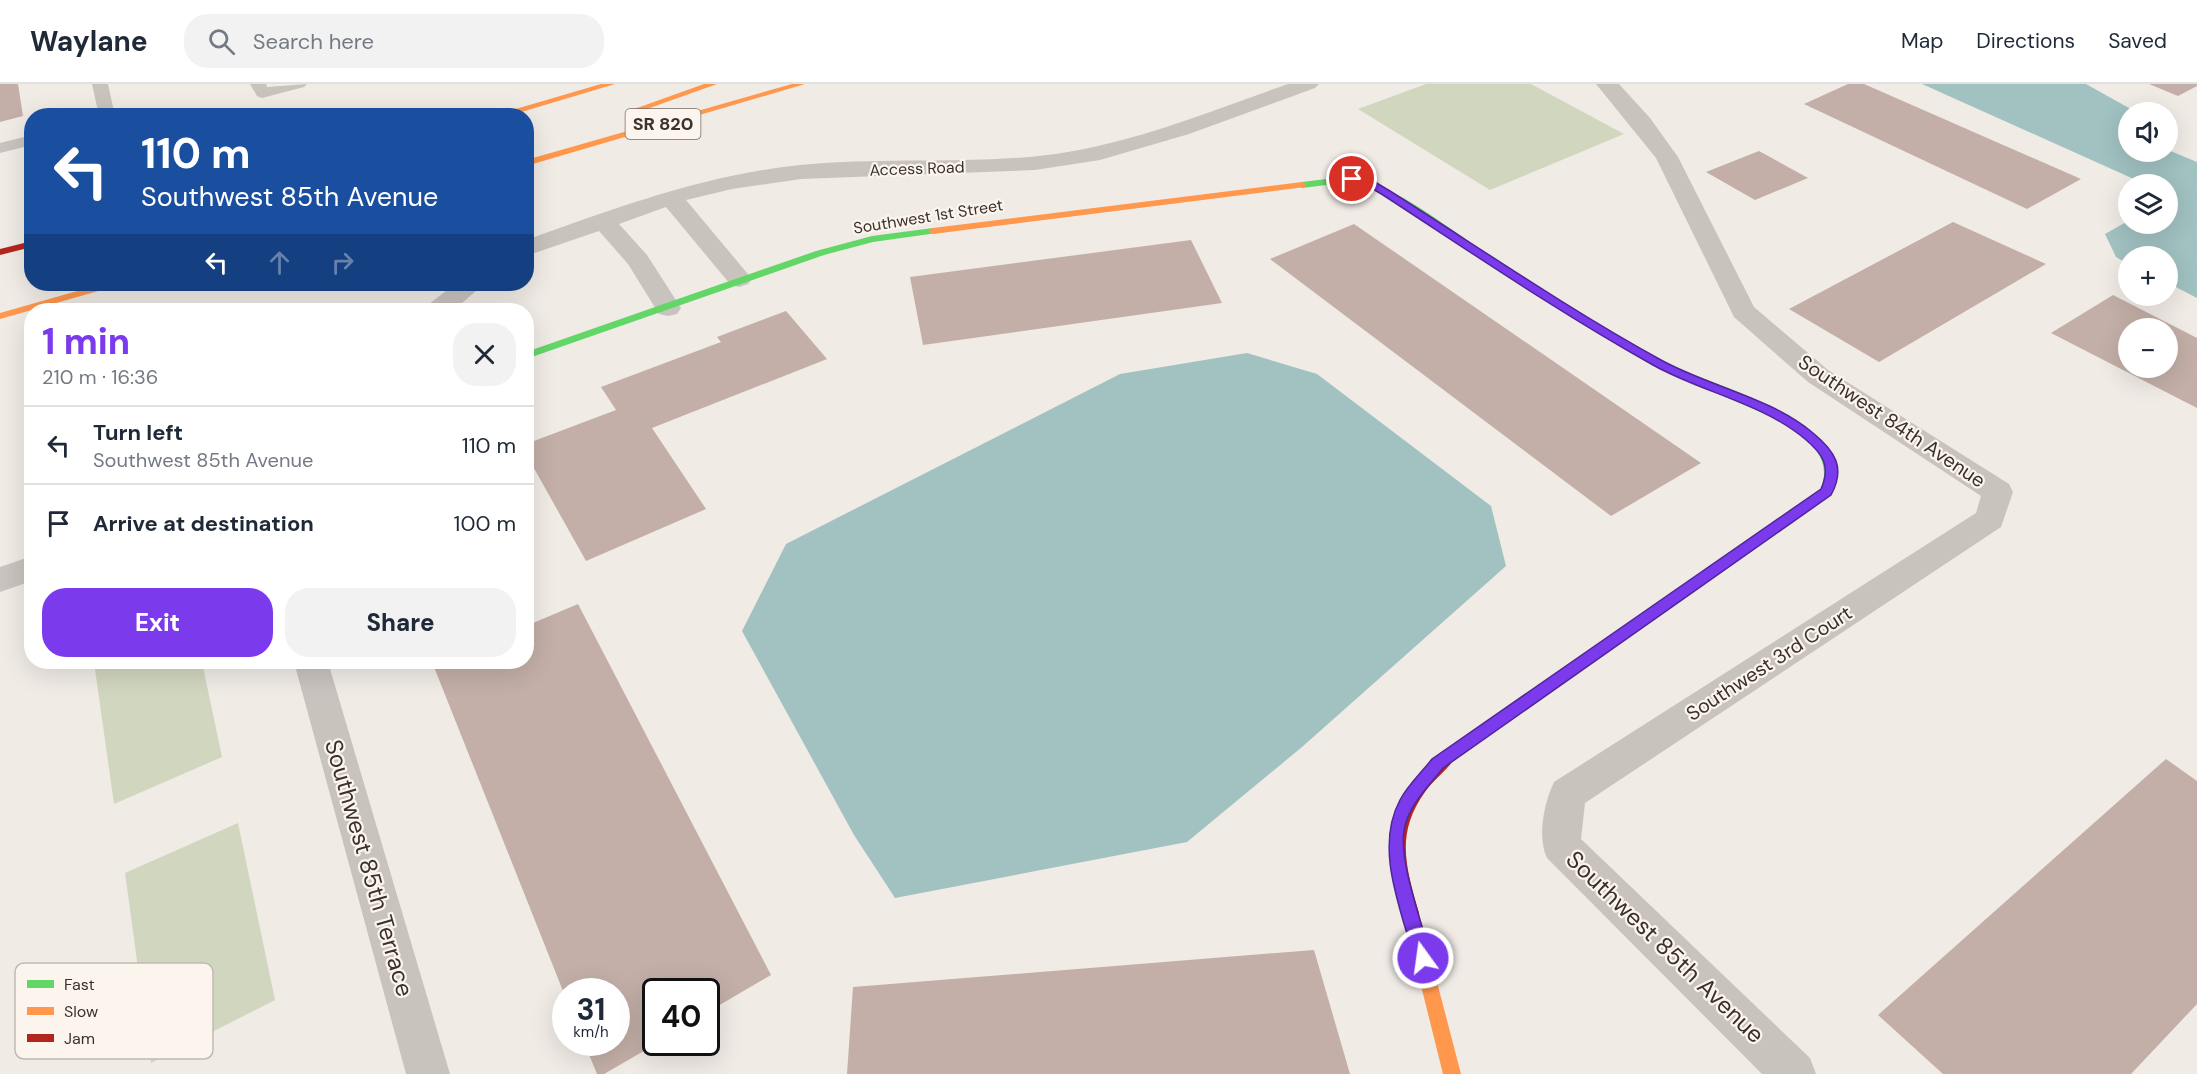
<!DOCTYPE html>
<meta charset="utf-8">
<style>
body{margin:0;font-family:"DM Sans",sans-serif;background:#f2f2f3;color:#1f2937;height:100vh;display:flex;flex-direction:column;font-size:22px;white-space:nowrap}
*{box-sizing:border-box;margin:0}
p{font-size:20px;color:#747a83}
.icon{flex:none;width:33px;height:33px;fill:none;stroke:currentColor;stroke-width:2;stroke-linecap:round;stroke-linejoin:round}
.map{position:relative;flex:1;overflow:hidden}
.side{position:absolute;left:24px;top:219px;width:510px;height:366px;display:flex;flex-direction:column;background:#fff;border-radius:24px;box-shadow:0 6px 24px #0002}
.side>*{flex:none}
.banner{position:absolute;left:24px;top:24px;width:510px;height:183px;border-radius:24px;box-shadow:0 6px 24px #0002;background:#1a4fa0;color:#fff;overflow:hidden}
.buttons{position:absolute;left:2118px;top:18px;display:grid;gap:12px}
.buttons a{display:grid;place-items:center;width:60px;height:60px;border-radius:50%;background:#fff;box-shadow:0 6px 24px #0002;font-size:30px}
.speed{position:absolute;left:552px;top:894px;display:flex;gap:12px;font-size:30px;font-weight:700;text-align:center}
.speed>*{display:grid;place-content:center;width:78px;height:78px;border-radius:50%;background:#fff;box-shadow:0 6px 24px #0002;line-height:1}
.speed small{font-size:15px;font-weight:400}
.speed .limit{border:3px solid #111;border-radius:9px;background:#fff;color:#111}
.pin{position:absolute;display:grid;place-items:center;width:51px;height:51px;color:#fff;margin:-26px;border:3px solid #fff;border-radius:50%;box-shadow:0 2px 6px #0007}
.me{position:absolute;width:66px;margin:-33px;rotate:346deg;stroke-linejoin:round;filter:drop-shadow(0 0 4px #0008)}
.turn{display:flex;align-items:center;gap:21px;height:126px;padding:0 18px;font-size:27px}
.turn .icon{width:78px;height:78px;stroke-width:2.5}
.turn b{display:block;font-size:42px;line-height:51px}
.lanes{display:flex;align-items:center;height:57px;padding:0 18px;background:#0003;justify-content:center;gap:30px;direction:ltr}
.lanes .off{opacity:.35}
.round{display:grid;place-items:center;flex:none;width:63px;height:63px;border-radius:24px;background:#f2f2f3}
.summary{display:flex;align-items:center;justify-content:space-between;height:102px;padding:0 18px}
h1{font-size:36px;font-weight:800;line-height:45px;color:#7c3aed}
.cta{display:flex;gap:12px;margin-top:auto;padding:12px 18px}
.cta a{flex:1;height:69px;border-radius:24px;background:#7c3aed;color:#fff;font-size:24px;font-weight:800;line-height:69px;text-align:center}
.cta a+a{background:#f2f2f3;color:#1f2937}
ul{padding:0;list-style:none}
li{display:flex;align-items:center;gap:18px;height:78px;padding:0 18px;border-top:2px solid #e0e1e3}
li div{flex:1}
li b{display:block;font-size:22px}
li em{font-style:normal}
header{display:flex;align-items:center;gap:36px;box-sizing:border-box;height:84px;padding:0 30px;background:#fff;border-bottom:2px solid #e0e1e3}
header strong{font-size:28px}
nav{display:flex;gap:33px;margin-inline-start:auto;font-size:21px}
.search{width:420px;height:54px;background:#f2f2f3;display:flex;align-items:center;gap:15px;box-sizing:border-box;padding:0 21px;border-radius:24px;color:#747a83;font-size:22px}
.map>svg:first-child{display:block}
.green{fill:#d1d6bf}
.water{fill:#a1c2c1}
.building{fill:#c3afa7;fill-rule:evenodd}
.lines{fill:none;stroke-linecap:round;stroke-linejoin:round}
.lane{fill:#c9c3be;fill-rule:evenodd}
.street{fill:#c9c3be;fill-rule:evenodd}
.fast{fill:#63d668;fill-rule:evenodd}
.slow{fill:#ff974d;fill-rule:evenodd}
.jam{fill:#b3261e;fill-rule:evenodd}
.route{fill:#7c3aed;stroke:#51269a;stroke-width:1.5}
.labels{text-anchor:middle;stroke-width:4.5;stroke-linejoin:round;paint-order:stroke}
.far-street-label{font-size:16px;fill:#3b302b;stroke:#fbf5ee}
.shield{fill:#fbf5ee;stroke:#756b66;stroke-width:1.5}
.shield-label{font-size:18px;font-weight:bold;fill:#3b302b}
.street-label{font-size:20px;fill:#3b302b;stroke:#fbf5ee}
.near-street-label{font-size:24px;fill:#3b302b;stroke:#fbf5ee}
.key{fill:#fbf5ee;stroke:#c1bab4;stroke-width:1.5}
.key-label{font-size:16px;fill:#3b302b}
</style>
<header>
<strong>Waylane</strong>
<div class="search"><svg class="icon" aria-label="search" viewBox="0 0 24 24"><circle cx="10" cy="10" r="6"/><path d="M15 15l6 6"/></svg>Search here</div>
<nav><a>Map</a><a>Directions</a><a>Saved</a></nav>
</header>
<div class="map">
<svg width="2197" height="990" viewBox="0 0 2197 990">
<rect width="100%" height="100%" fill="#f0ebe5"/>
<path class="green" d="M1426 0H1531L1624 50 1490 106 1358 25Z
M94 578H202L222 673 114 720Z
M238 739 275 916 151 979 125 789Z"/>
<path class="water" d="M1922 0H2086L2129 24 2128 68 2168 66 2197 78V214L2168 199V172H2128V180L2116 173 2105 150 2128 137 2168 140V100H2137L2136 96Z
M1247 269 1317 290 1491 422 1506 482 1302 663 1187 758 895 814 854 751 742 547 786 460 1120 290Z"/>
<path class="building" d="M0 0H18L23 32 0 38Z
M1848 0H1864L2081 95 2027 125 1804 20Z
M2149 0H2197V2L2178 12Z
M1759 67 1808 94 1755 116 1706 88Z
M1953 138 2046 180 1879 278 1789 225Z
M1354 140 1701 379 1611 432 1270 175Z
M1191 156 1222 219 923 261 910 193Z
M2113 211 2197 254V324L2051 249ZM2128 244H2168V284H2128Z
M786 227 827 275 652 344 706 425 586 477 526 370V360L616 326 601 303 721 258 717 253Z
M578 520 771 891 706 929V908H656V960L604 990H597L584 958H616V908H566L565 912 434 583 447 578H526V542Z
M2166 675 2197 697V920L2131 990H1943L1878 931Z
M1314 866 1350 990H847L853 903Z"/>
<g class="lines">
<path class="lane" d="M92 0H108L115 32H99Z
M250 0H266L267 3 307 0 304 3 262 14 257 12Z
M32 51V61L0 69V59Z"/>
<path class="street" d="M1288 0H1319L1315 4 1189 50 1100 76 1035 86 801 95 732 105 686 116 752 195 748 200 739 203 730 200 666 123 619 140 647 171 681 224 677 230 668 232 659 230 628 180 599 147 526 172V156C616 124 704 91 800 81 899 71 1002 85 1098 62 1163 47 1225 22 1288 0Z
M1596 0H1619L1650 34 1678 73 1754 223 1828 286 2009 400 2013 408 2001 443 1585 719 1581 755 1810 974 1816 990H1762L1547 774C1537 753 1544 719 1554 698L1976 429 1981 412 1808 298 1734 233 1656 74Z
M455 200H484L454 226H425L429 220Z
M32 472V497L0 508V483Z
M294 578H328L450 990H406Z"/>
<path class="fast" d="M1351 92C1395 103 1433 133 1470 158 1534 199 1596 244 1664 278 1715 302 1772 314 1815 352 1834 368 1844 387 1831 411L1712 495H1702L1700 491 1702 487 1821 406C1834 368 1802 351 1774 334L1656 283 1619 262 1368 102 1351 98 1302 104 1297 101 1302 98Z
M933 144 938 147 937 149 873 158 824 171 526 275V268L816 167 872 152Z"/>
<path class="slow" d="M601 0H615L508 32H492Z
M704 0H717L633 30 626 28Z
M792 0H805L526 82V76Z
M1302 98 1305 99V103L933 150 928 147 933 144Z
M102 200H117L116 202 0 235V229Z
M1707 486 1712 487 1714 491 1712 495 1453 677 1448 678 1443 677 1440 672 1443 667Z
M1411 821 1417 823 1419 829 1461 990H1443L1403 829 1405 823Z"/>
<path class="jam" d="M32 157V163L0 171V165Z
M1448 666 1453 667 1456 672C1450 684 1433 696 1425 708 1395 750 1406 783 1419 829L1417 835 1411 837 1405 835C1401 825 1398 814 1396 803 1384 757 1390 727 1420 690 1428 681 1436 670 1448 666Z"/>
</g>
<path class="route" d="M1352 92 1375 98 1390 107C1480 164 1568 225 1661 276 1710 303 1770 313 1813 349 1835 367 1846 384 1831 411L1443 684C1428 703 1407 723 1404 747 1399 780 1423 841 1431 874L1429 880 1423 883 1417 880 1414 874C1401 825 1374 764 1400 716 1408 701 1422 688 1432 675L1821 405C1831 382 1823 370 1805 355 1762 319 1701 308 1653 281 1560 229 1472 169 1383 111L1368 102 1348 97V93Z"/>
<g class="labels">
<g class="far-street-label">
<text transform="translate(917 84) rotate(-2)" y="6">Access Road</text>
<text transform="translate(928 132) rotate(-9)" y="6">Southwest 1st Street</text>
</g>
<rect class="shield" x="625.5" y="25" width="75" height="30" rx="4.5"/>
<g class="shield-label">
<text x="663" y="46">SR 820</text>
</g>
<g class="street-label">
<text transform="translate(1892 337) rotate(34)" y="7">Southwest 84th Avenue</text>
<text transform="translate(1769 579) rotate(-33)" y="7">Southwest 3rd Court</text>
</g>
<g class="near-street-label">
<text transform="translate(369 784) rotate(74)" y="8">Southwest 85th Terrace</text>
<text transform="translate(1665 863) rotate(44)" y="8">Southwest 85th Avenue</text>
</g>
</g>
<rect x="15" y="879" width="198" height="96" rx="9" class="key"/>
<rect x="27" y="896" width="27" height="8" fill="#63d668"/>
<rect x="27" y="923" width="27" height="8" fill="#ff974d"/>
<rect x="27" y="950" width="27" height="8" fill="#b3261e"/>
<g class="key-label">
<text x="64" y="906">Fast</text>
<text x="64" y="933">Slow</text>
<text x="64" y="960">Jam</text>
</g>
</svg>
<div class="buttons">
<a><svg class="icon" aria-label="sound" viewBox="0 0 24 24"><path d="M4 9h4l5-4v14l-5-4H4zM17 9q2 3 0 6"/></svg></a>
<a><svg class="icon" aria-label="layers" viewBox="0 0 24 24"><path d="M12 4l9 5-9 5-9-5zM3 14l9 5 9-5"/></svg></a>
<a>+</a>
<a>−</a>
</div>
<div class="speed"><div>31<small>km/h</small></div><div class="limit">40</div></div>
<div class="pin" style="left:1352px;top:95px;background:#d93025"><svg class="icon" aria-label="arrive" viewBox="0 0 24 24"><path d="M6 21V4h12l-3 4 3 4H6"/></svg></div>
<svg class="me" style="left:1423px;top:874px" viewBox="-20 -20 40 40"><circle r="17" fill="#7c3aed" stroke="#fff" stroke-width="3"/><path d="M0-11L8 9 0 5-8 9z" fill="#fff"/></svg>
<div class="banner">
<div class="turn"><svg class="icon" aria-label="left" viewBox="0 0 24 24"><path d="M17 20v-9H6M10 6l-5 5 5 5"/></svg><div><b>110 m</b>Southwest 85th Avenue</div></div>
<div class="lanes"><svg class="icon" aria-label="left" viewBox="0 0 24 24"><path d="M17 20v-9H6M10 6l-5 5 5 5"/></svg><svg class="icon off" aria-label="ahead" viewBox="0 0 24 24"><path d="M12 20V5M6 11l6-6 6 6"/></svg><svg class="icon off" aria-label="right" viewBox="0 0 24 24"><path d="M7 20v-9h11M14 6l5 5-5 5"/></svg></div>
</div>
<section class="side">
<div class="summary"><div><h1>1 min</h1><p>210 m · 16:36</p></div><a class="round"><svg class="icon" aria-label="close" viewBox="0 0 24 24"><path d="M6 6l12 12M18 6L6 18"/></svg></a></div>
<ul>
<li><svg class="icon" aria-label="left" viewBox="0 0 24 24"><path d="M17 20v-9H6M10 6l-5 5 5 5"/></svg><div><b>Turn left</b><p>Southwest 85th Avenue</p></div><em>110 m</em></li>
<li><svg class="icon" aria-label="arrive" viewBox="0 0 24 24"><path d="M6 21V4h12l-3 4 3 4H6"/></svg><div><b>Arrive at destination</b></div><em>100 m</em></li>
</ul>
<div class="cta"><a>Exit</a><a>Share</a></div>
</section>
</div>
